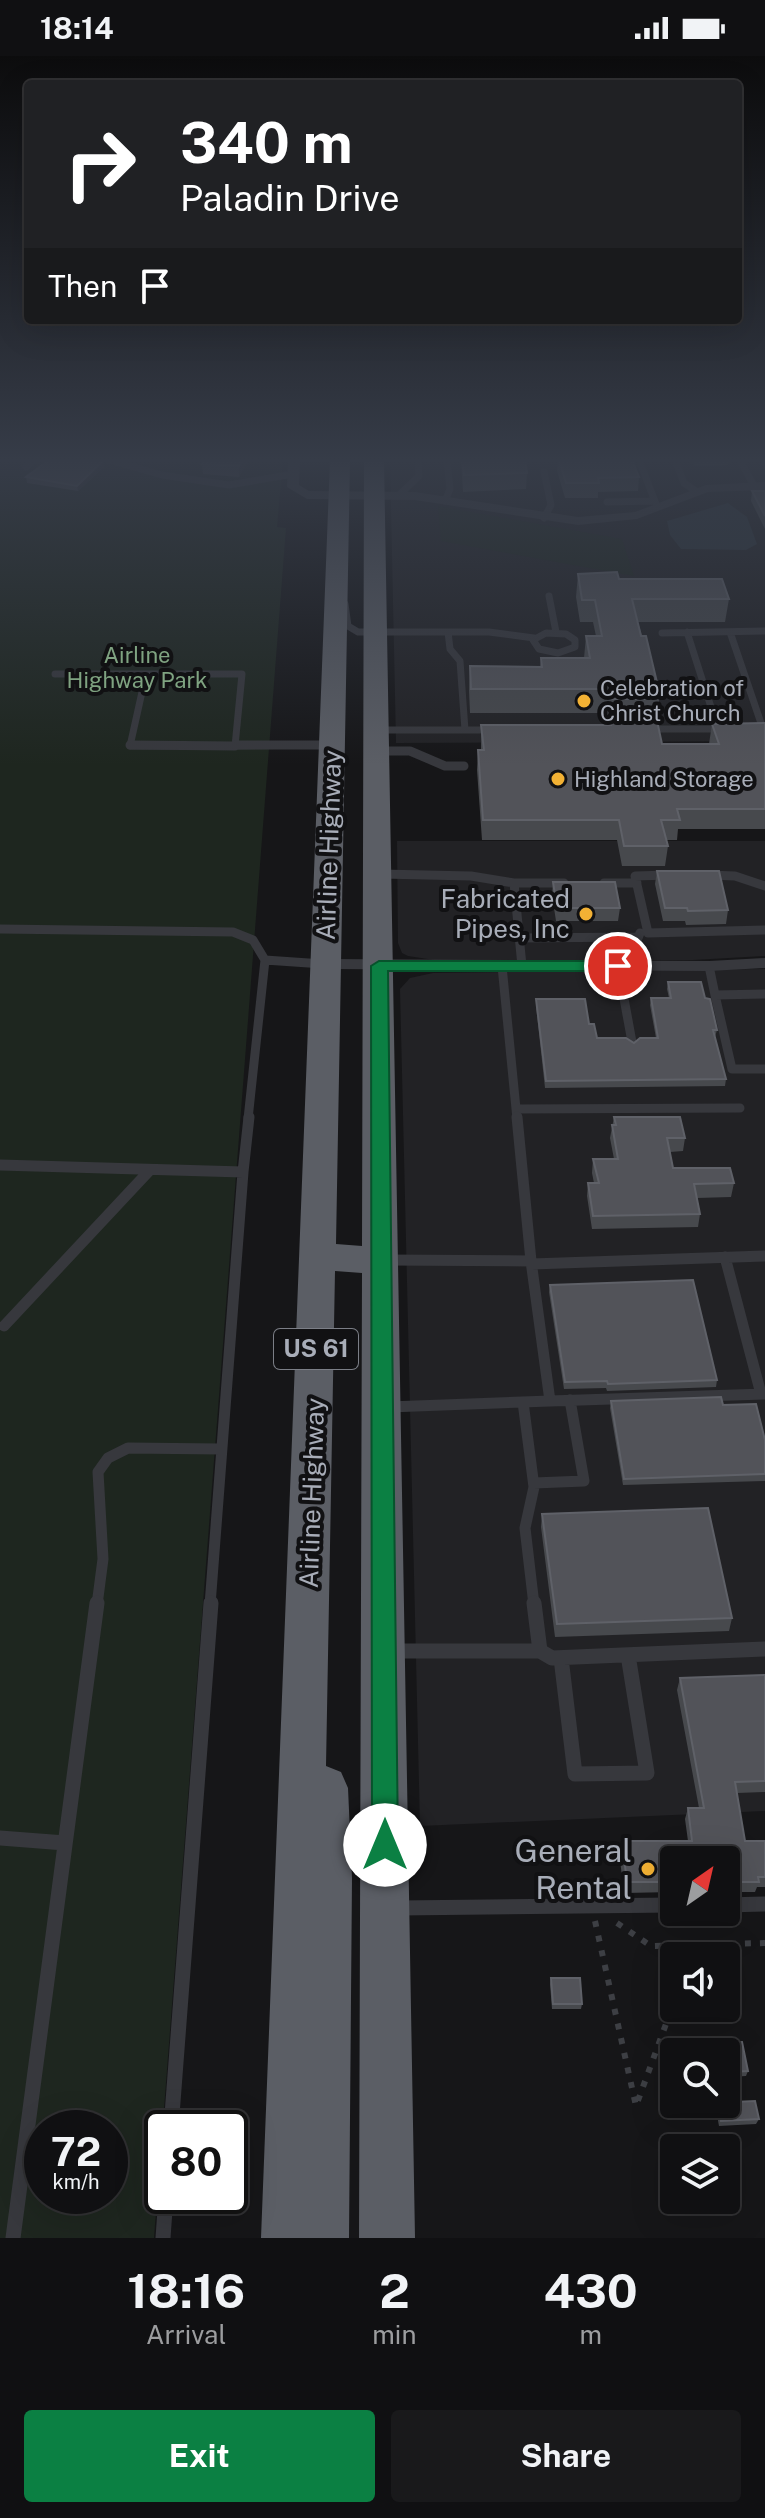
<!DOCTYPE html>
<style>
body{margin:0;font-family:"Public Sans",sans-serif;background:#19191b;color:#f1f3f6;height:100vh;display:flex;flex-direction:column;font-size:30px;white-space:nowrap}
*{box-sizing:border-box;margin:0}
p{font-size:26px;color:#9c9d9f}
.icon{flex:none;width:44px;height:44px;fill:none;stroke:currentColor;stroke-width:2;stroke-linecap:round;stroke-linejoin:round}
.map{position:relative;height:2182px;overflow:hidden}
.drawer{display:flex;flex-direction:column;background:#101012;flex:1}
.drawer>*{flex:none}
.hud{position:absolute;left:24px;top:24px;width:718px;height:244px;border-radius:8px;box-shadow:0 8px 32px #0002,0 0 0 2px #303032;background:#202124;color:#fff;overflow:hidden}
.needle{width:52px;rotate:34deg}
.buttons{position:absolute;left:660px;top:1790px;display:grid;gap:16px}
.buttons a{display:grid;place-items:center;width:80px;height:80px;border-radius:8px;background:#101012;box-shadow:0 8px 32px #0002,0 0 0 2px #303032;font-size:40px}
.speed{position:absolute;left:24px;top:2054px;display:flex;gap:16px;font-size:40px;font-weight:700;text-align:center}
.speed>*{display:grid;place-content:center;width:104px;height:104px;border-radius:50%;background:#101012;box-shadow:0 8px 32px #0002,0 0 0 2px #303032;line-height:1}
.speed small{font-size:20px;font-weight:400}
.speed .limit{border:4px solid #111;border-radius:12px;background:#fff;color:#111}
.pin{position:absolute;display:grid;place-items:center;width:68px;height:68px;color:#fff;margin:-34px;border:4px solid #fff;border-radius:50%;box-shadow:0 2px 8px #0007}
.me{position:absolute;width:88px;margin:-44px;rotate:0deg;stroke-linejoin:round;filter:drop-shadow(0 0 6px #0008)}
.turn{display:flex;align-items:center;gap:28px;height:168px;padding:0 24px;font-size:36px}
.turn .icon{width:104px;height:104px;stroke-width:2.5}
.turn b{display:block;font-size:56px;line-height:68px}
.then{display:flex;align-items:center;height:76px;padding:0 24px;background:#0003;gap:16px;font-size:30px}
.eta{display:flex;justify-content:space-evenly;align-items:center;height:136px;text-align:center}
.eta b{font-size:48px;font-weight:700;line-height:56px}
.primary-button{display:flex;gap:16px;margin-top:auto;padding:16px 24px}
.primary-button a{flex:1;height:92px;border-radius:8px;background:#0b8043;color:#fff;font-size:32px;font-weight:700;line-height:92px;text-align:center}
.primary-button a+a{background:#19191b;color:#f1f3f6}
.status{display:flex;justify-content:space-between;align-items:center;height:56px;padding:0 40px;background:#101012;direction:ltr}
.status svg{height:22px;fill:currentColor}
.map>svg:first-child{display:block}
.built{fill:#222225}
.green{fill:#1e261f;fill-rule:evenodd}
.water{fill:#2c353c}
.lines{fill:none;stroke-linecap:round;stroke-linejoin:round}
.path{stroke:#3d3f44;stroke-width:6;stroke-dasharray:6 9;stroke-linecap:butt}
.service-far3{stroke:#37383d;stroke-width:7}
.service-far2{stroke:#37383d;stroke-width:9}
.service-far1{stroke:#37383d;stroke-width:11}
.service{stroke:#37383d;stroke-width:15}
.minor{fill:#37383d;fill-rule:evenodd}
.trunk{fill:#5b5e65;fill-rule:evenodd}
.wall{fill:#47494d}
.shaded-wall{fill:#2f3033}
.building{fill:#525359;stroke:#5f6168;stroke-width:2}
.route{fill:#0b8043;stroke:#07532c;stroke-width:2}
.poi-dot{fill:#f2b134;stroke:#111113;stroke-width:3}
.labels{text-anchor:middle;stroke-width:8;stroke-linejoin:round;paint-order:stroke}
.far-park-label{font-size:22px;fill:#7fa381;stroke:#111113}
.far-poi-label{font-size:22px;fill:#a8adb8;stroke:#111113;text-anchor:start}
.shield{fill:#111113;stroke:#7b7e86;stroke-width:2}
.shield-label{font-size:24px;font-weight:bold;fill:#a8adb8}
.street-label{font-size:26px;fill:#a8adb8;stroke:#111113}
.poi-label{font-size:26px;fill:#a8adb8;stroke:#111113;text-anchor:end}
.near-poi-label{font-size:32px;fill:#a8adb8;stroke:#111113;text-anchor:end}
</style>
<div class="status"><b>18:14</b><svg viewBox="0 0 49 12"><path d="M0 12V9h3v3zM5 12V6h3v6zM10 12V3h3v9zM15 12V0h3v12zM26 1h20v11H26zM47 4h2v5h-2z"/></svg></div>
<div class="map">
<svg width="765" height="2182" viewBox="0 0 765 2182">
<rect width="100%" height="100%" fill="#161618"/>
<path class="built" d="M390 404H765V685L396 687Z
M397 785H765V900L693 904H434L408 900 402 897 398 887Z
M765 913V1755L420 1770 400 933 410 922 433 917Z"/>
<path class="green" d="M0 404H283L277 471 286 472 154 2182H0ZM42 2072H110V2140H42Z
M438 450 622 483 634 520 441 485Z"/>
<path class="water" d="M728 447 747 461 757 488 746 494 681 493 670 479 667 465Z"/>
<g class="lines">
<path class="path" d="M595 1865 636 2050 674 1946
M617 1867 651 1890 765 1887
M691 1900 695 1889"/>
<path class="service-far3" d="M109 404 162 419 229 429 293 418
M675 404 684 427 697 436
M740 404 754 430
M641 409 656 448
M26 411 35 404
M544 416 551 449 544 462
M399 439 419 420 418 404
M445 445 450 433 447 404
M607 446 655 445
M549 540 556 576
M345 548 348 570 358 576H489L534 582
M448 576 450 593 460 605 465 674
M687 576 718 673
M730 576 763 673
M546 577 566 578 575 584V591L558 597 539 593 533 584Z
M662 577 765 575
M55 618H242L235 690 330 689
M146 618 130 690H235
M646 673H722
M378 674H494"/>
<path class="service-far2" d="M130 689 235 690
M235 689H330
M377 695H410L445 710H464
M381 818 471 820 514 827 522 910
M669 819 635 820 648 877 765 874
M709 819 735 820 765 830
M514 827H564
M604 827H637
M0 873 233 876 253 884 265 904
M519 882 638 881
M502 910 517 1063
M618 910 632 986
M636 910 634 892 640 877
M709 910 715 939 765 938
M715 939 732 1013H765
M516 1053 740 1052
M248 1063 265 904 323 908"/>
<path class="service-far1" d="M0 1109 243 1116 249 1061
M725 1201 761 1338
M386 1204 531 1205
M532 1208 765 1200
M4 1270 150 1114
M550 1345 765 1338
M523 1346 534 1431 525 1472 534 1549
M389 1351 550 1345 531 1205 517 1061
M534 1427 584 1425 570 1344
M97 1549 103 1503 98 1416 108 1402 128 1392 221 1393
M210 1549 243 1116"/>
<path class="service" d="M394 1595H540L534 1547
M540 1595 552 1602 765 1593
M561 1602 575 1718 647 1717 628 1599
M0 1782 65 1787
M726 1849 765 1848
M399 1852 674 1849
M171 2072 211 1547
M13 2182 97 1547
M163 2182 166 2140"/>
<path class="minor" d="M288 404H300L299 429 309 435 415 436 578 461 635 456 706 429 765 426V434L708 436 637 463 578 469 415 444 307 443 287 431Z
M765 902V912L709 915 325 913 316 908 325 903 709 905Z"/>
<path class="trunk" d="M330 404H350L336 1188 362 1190 364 404H384L415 2182H359L362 1217 335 1215 326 1710 341 1716 348 1732 352 1822 349 2182H261Z"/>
</g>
<path class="wall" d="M204 404H248L239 421 203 418 202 408Z
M461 404H525L527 417 526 433 463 436Z
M558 404H632L639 421 638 435 598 436V442H565L557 415Z
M691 404H729L728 409 694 410Z
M760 404H765V414Z
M105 410 78 435 27 427 26 421Z
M752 435H765V473L751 445Z
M578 518 619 523 729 543 725 566H638L660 639 656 663 662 688H709L712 668 765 667V773H678L677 784H666L668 790 665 810H622L617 784H482L477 714 478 694H481V669H608V667H605L603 657H470L469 634 470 610 540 611 541 602H584L586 580H596L593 566H580L576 541Z
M657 815 728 854 726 868 686 869 685 865H663L655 828Z
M553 826 620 852 618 865H556L552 839Z
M668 926 705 942 717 974 715 981 726 1023 725 1030 545 1032 536 950V943L589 968 597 982 634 987 656 982 650 949 651 942H669L667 933Z
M614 1061 685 1082 683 1095 670 1096 673 1112 734 1127 731 1141 697 1142 700 1158 698 1171 592 1173 587 1140 588 1127H594L592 1117 593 1103H614L610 1082Z
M550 1229 717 1324 716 1331 607 1335 606 1332 564 1333 549 1236Z
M611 1345 723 1349 765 1384V1425L623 1429 610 1352Z
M542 1458 732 1562 729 1575 555 1581 541 1471Z
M765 1619V1736L737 1737 745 1785H765V1831H757L755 1836H726V1804H674V1836L624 1837 619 1796 622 1785H688L685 1763 688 1752H699L677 1634 680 1622Z
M551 1922 582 1948 581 1953H552L550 1928Z
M742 1986 748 2015 746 2020 729 2021 734 2046 755 2045 759 2063 756 2068 719 2070 715 2048H726V1996H697L696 1994 698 1989Z"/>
<path class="shaded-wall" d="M104 404 105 410 78 435 77 430Z
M242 404H248L239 421V410Z"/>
<path class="building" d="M49 404H104L77 430 26 421Z
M204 404H242L239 410 202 408Z
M462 404H525L527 417 464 419Z
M559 404H632L639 421 598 422 599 427H566Z
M752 435H765V460Z
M617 516 619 523H722L729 543H632L641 580H646L660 639H652L653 643H607L605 633H471L470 610 542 611 541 602H590L586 580H602L595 544H582L578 518Z
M609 660H656L662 688H719L712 668 765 667V753H677L680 764H661L668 790H624L619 764H483L478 694H484L481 669H611Z
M657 815H719L728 854 688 855 687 852H665Z
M553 826H615L620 852H557Z
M668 926H701L705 942 710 943 717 974H713L726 1023 546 1025 536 943H585L589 968H594L597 982H626L634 987 640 982H658L651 942H671Z
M614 1061H680L685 1082H667L673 1112H730L734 1127 694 1128 700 1158 593 1160 588 1127H599L593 1103H618L612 1069H616Z
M693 1224 717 1324 608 1328 607 1325 565 1326 550 1229Z
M721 1341 723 1349 756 1348 765 1384V1418L624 1423 611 1345Z
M708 1452 732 1562 557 1568 542 1458Z
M765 1619V1725L735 1726 745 1785H765V1821H758L759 1826H726V1804H674V1826H627L622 1785H692L688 1752H704L680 1622Z
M551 1922H580L582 1948H553Z
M742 1986 748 2015 728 2016 734 2046 755 2045 759 2063 721 2065 718 2048H726V1996H700L698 1989Z"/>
<linearGradient id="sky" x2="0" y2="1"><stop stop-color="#0c0c0d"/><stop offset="0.57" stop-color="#363c48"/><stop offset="1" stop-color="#363c48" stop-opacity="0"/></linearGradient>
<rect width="765" height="709" fill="url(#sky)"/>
<path class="route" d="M379 905H618L626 910 618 915H388L398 1789 394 1799 385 1802 375 1799 372 1789 371 910Z"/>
<g class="poi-dot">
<circle cx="584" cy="645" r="8"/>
<circle cx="558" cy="723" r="8"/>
<circle cx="586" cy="858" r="8"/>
<circle cx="648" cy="1813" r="8"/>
</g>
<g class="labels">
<g class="far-park-label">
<text x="137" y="607">Airline<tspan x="137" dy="25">Highway Park</tspan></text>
</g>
<g class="far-poi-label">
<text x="600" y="640">Celebration of<tspan x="600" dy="25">Christ Church</tspan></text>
<text x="574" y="731">Highland Storage</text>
</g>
<rect class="shield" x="274" y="1273" width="84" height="40" rx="6"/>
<g class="shield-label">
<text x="316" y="1301">US 61</text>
</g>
<g class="street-label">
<text transform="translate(329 789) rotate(-88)" y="9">Airline Highway</text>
<text transform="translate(312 1437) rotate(-88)" y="9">Airline Highway</text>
</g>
<g class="poi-label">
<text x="570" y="852">Fabricated<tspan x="570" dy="30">Pipes, Inc</tspan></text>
</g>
<g class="near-poi-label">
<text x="632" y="1806">General<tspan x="632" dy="37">Rental</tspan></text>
</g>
</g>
</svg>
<div class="buttons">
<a><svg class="needle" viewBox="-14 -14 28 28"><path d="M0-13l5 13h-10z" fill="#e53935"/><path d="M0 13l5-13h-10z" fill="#9c9d9f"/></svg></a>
<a><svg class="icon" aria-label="sound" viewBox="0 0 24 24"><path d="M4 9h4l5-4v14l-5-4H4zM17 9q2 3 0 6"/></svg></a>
<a><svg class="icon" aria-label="search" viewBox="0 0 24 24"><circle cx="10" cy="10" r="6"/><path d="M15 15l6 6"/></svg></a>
<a><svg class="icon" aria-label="layers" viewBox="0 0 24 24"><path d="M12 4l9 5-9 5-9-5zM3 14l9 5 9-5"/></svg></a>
</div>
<div class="speed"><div>72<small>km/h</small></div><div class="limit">80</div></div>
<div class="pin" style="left:618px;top:910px;background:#d93025"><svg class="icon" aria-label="arrive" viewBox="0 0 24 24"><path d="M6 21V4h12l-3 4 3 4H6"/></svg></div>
<svg class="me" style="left:385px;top:1789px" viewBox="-20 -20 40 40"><circle r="19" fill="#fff"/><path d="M0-13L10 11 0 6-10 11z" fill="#0b8043"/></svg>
<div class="hud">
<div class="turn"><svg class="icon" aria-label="right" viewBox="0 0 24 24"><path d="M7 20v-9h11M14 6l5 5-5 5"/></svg><div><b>340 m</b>Paladin Drive</div></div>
<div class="then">Then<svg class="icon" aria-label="arrive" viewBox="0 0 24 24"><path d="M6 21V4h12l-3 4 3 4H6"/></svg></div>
</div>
</div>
<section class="drawer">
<div class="eta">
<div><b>18:16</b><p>Arrival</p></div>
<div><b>2</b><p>min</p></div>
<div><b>430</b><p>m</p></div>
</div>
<div class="primary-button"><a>Exit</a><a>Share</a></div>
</section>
